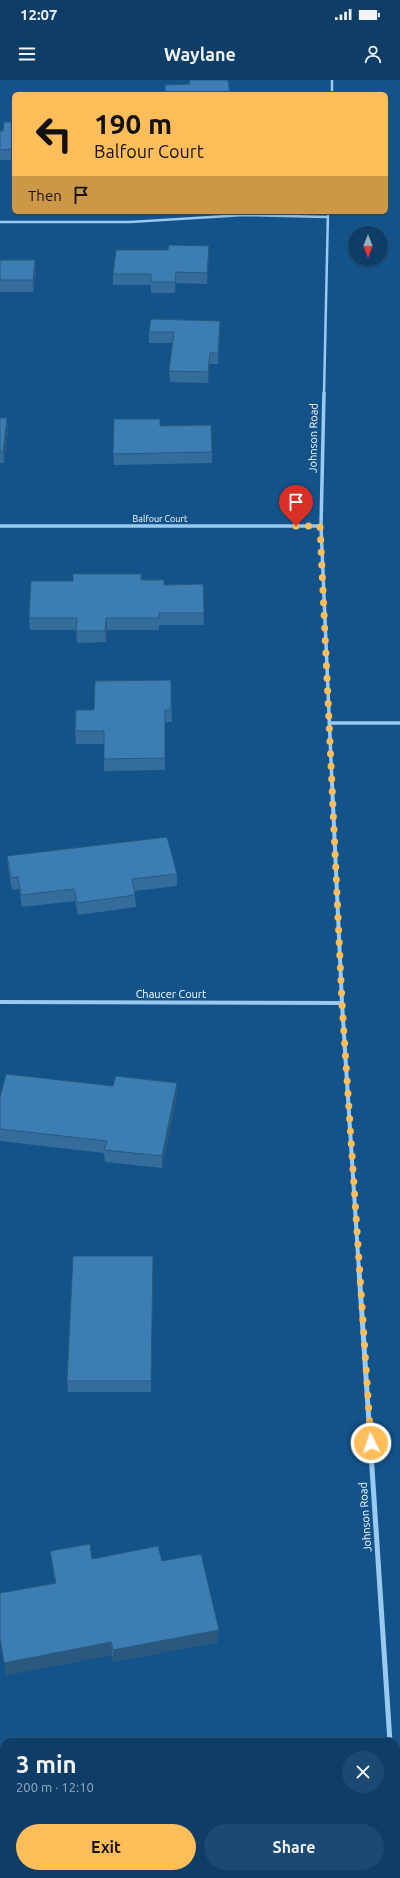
<!DOCTYPE html>
<meta charset="utf-8">
<style>
body{margin:0;font-family:Ubuntu,sans-serif;background:#1c4971;color:#f1f3f6;height:100vh;display:flex;flex-direction:column;font-size:15px;white-space:nowrap}
*{box-sizing:border-box;margin:0}
p{font-size:13px;color:#9baec0}
.icon{flex:none;width:22px;height:22px;fill:none;stroke:currentColor;stroke-width:2;stroke-linecap:round;stroke-linejoin:round}
.map{position:relative;flex:1;overflow:hidden}
.side{position:absolute;left:0px;top:1658px;width:400px;height:140px;display:flex;flex-direction:column;background:#0e3e68;border-radius:12px 12px 0 0;box-shadow:0 1px 3px #0004,0 0 0 1px #2e577c}
.side>*{flex:none}
.guide{position:absolute;left:12px;top:12px;width:376px;height:122px;border-radius:6px;box-shadow:0 1px 3px #0004,0 0 0 1px #2e577c;background:#ffbe5a;color:#111;overflow:hidden}
.needle{width:26px;rotate:180deg}
.tools{position:absolute;left:348px;top:146px;display:grid;gap:8px}
.tools a{display:grid;place-items:center;width:40px;height:40px;border-radius:50%;background:#0e3e68;box-shadow:0 1px 3px #0004,0 0 0 1px #2e577c;font-size:20px}
.pin{position:absolute;display:grid;place-items:center;width:34px;height:34px;color:#fff;margin:-41px -17px;border-radius:50% 50% 50% 0;rotate:-45deg;box-shadow:0 0 4px #0007}
.pin .icon{rotate:45deg}
.me{position:absolute;width:44px;margin:-22px;rotate:356deg;stroke-linejoin:round;filter:drop-shadow(0 0 3px #0008)}
.turn{display:flex;align-items:center;gap:14px;height:84px;padding:0 16px;font-size:18px}
.turn .icon{width:52px;height:52px;stroke-width:2.5}
.turn b{display:block;font-size:28px;line-height:34px}
.then{display:flex;align-items:center;height:38px;padding:0 16px;background:#0003;gap:8px;font-size:15px}
.round{display:grid;place-items:center;flex:none;width:42px;height:42px;border-radius:21px;background:#1c4971}
.head{display:flex;align-items:center;justify-content:space-between;height:68px;padding:0 16px}
h1{font-size:24px;font-weight:700;line-height:30px}
.primary-button{display:flex;gap:8px;margin-top:auto;padding:8px 16px}
.primary-button a{flex:1;height:46px;border-radius:24px;background:#ffbe5a;color:#111;font-size:16px;font-weight:700;line-height:46px;text-align:center}
.primary-button a+a{background:#1c4971;color:#f1f3f6}
.status{display:flex;justify-content:space-between;align-items:center;height:28px;padding:0 20px;background:#0e3e68;direction:ltr}
.status svg{height:11px;fill:currentColor}
header{display:flex;justify-content:space-between;align-items:center;height:52px;padding:0 16px;background:#0e3e68;font-size:18px;font-weight:700}
.map>svg:first-child{display:block}
.lines{fill:none;stroke-linecap:round;stroke-linejoin:round}
.minor-far3{stroke:#9acaf0;stroke-width:2.5}
.minor-far2{stroke:#9acaf0;stroke-width:3.5}
.minor-far1{stroke:#9acaf0;stroke-width:4}
.minor{stroke:#9acaf0;stroke-width:5}
.wall{fill:#346c9b}
.shaded-wall{fill:#2a587e}
.building{fill:#3c7eb4;stroke:#2a587e}
.route{stroke:#ffbe5a;stroke-width:7;stroke-dasharray:0 12.6}
.labels{text-anchor:middle;stroke-width:4;stroke-linejoin:round;paint-order:stroke}
.far-street-label{font-size:9px;fill:#fff;stroke:#13538a}
.street-label{font-size:11px;fill:#fff;stroke:#13538a}
</style>
<div class="status"><b>12:07</b><svg viewBox="0 0 49 12"><path d="M0 12V9h3v3zM5 12V6h3v6zM10 12V3h3v9zM15 12V0h3v12zM26 1h20v11H26zM47 4h2v5h-2z"/></svg></div>
<header><svg class="icon" aria-label="menu" viewBox="0 0 24 24"><path d="M4 6h16M4 12h16M4 18h16"/></svg>Waylane<svg class="icon" aria-label="person" viewBox="0 0 24 24"><circle cx="12" cy="8" r="4"/><path d="M4 21q1-7 8-7t8 7"/></svg></header>
<div class="map">
<svg width="400" height="1798" viewBox="0 0 400 1798">
<rect width="100%" height="100%" fill="#13538a"/>
<g class="lines">
<path class="minor-far3" d="M332 0V14
M0 142H130L244 135 328 137
M324 314 328 132"/>
<path class="minor-far2" d="M324 313 321 446 332 704
M0 446H321
M329 643H400"/>
<path class="minor-far1" d="M332 703 342 923 359 1191
M0 922 342 923"/>
<path class="minor" d="M359 1190 390 1662
M396 1740 400 1739
M396 1758 399 1798
M0 1766H4"/>
</g>
<path class="wall" d="M14 42V80H0V51H3Z
M209 177 207 204 176 203 175 213H151V205H113V194Z
M0 180H35L36 191 33 212H0Z
M220 241V252L218 284H210L208 303 170 302 169 291 172 263H149V252Z
M0 338H7L8 350 4 383H0Z
M160 346 212 372V383L114 385 113 374Z
M141 494 142 500 164 505 203 504 204 545H159V550H107L106 562 77 563 76 550H30L29 538 73 501Z
M171 600 172 642H165V690L104 691V664H76L75 651 94 630Z
M7 776 177 794V806L135 811V815L136 827 78 835 75 821 22 827 19 809 12 810 8 788Z
M177 1015 162 1088 105 1082 104 1073 0 1061V1017Z
M153 1176 151 1312H68L67 1301Z
M50 1471 92 1479 218 1562 113 1582 112 1575 6 1595 0 1558 55 1503Z"/>
<path class="shaded-wall" d="M209 166V177L207 204V193Z
M35 180 36 191 33 212V200Z
M176 192V203L175 213V202Z
M220 241V252L218 284V273Z
M210 273V284L208 303V292Z
M7 338 8 350 4 383 3 372Z
M106 538 107 550 106 562 105 551Z
M177 1003V1015L162 1088V1076Z
M153 1176V1188L151 1312V1301Z
M219 1550 218 1562 113 1582V1570Z
M111 1562 112 1575 6 1595 4 1583Z"/>
<path class="building" d="M189 0H228L230 14H165V5L190 4Z
M4 42H14V69L0 70V51H3Z
M169 165 209 166 207 193 176 192 175 202H151V194H113L116 170H168Z
M0 180H35L33 200H0Z
M151 239 220 241 218 273H210L208 292 169 291 174 252H149Z
M0 338H7L3 372H0Z
M114 339H160V346L211 345 212 372 113 374Z
M73 494H141V500H164V505L203 504 204 533H159V538H106L105 551H76L77 538H29L31 501H73Z
M171 600V630H165V678L104 679V651H75L76 630H94L95 601Z
M167 757 177 794 132 799 135 815 77 823 74 809 21 815 18 797 11 798 7 776Z
M6 994 113 1006 116 996 177 1003 162 1076 104 1070 107 1061 0 1049V1017Z
M73 1176H153L151 1301H67Z
M90 1464 92 1479 158 1466 162 1481 201 1474 219 1550 113 1570 111 1562 4 1583 0 1557V1513L56 1503 50 1471Z"/>
<g class="lines">
<path class="route" d="M296 446H320L342 923 371 1363"/>
</g>
<g class="labels">
<g class="far-street-label">
<text x="160" y="442">Balfour Court</text>
</g>
<g class="street-label">
<text transform="translate(313 358) rotate(-89)" y="4">Johnson Road</text>
<text x="171" y="918">Chaucer Court</text>
<text transform="translate(365 1437) rotate(-94)" y="4">Johnson Road</text>
</g>
</g>
</svg>
<div class="tools">
<a><svg class="needle" viewBox="-14 -14 28 28"><path d="M0-13l5 13h-10z" fill="#e53935"/><path d="M0 13l5-13h-10z" fill="#9baec0"/></svg></a>
</div>
<div class="pin" style="left:296px;top:446px;background:#d93025"><svg class="icon" aria-label="arrive" viewBox="0 0 24 24"><path d="M6 21V4h12l-3 4 3 4H6"/></svg></div>
<svg class="me" style="left:371px;top:1363px" viewBox="-20 -20 40 40"><circle r="17" fill="#ffbe5a" stroke="#fff" stroke-width="3"/><path d="M0-11L8 9 0 5-8 9z" fill="#fff"/></svg>
<div class="guide">
<div class="turn"><svg class="icon" aria-label="left" viewBox="0 0 24 24"><path d="M17 20v-9H6M10 6l-5 5 5 5"/></svg><div><b>190 m</b>Balfour Court</div></div>
<div class="then">Then<svg class="icon" aria-label="arrive" viewBox="0 0 24 24"><path d="M6 21V4h12l-3 4 3 4H6"/></svg></div>
</div>
<section class="side">
<div class="head"><div><h1>3 min</h1><p>200 m · 12:10</p></div><a class="round"><svg class="icon" aria-label="close" viewBox="0 0 24 24"><path d="M6 6l12 12M18 6L6 18"/></svg></a></div>
<div class="primary-button"><a>Exit</a><a>Share</a></div>
</section>
</div>
